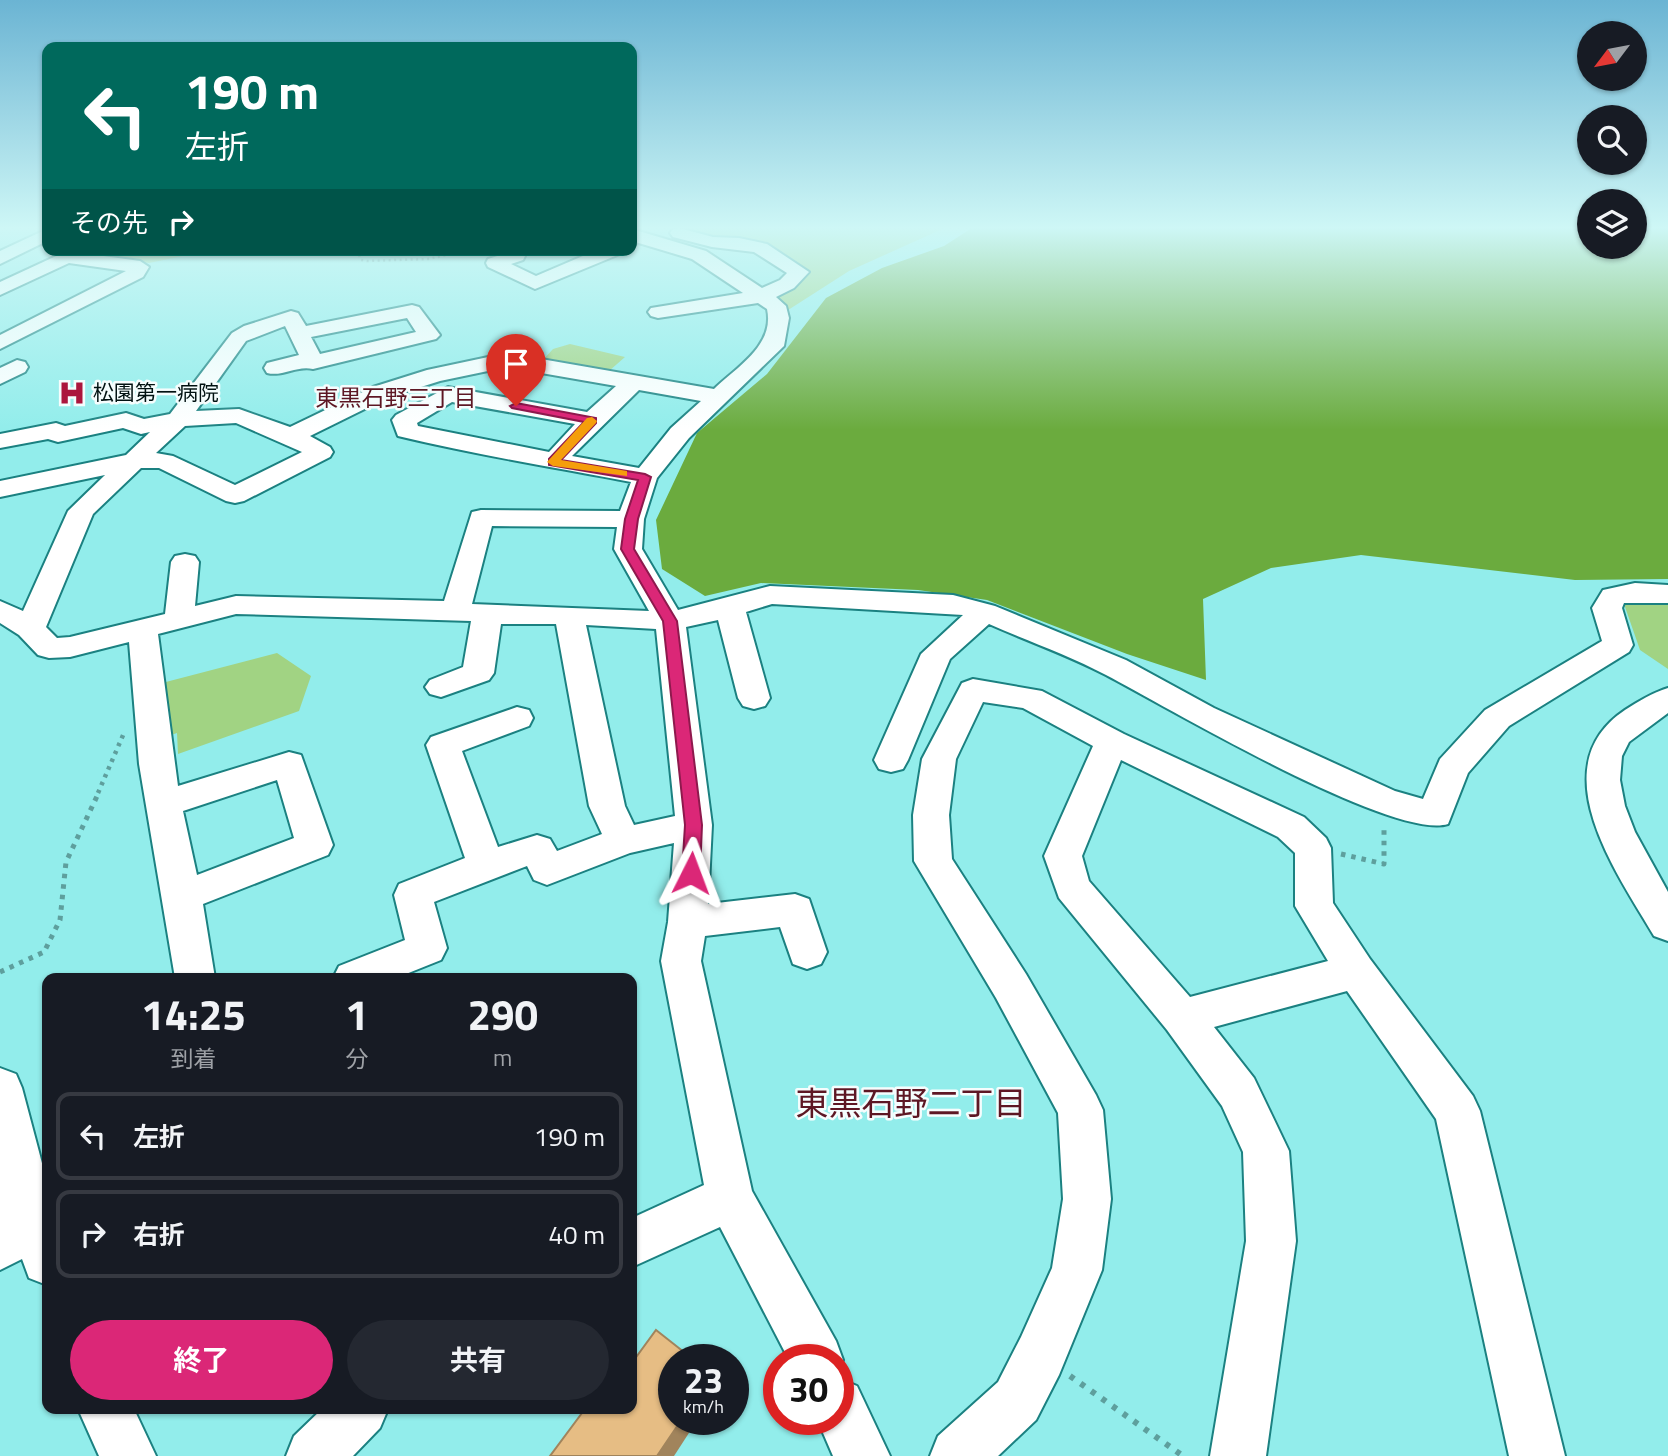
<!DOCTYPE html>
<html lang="ja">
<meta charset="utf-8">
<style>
body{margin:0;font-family:"Titillium Web","Noto Sans JP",sans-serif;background:#242831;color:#f1f3f6;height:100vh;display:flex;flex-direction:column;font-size:26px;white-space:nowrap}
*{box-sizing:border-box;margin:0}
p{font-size:23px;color:#9ea1a6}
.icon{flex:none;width:38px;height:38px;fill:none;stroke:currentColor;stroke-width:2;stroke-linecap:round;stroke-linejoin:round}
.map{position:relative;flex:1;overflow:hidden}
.sheet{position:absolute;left:42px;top:973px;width:595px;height:441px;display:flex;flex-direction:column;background:#171b24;border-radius:14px;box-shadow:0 2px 5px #0004}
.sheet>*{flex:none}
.hud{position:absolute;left:42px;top:42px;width:595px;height:214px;border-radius:14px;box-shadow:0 2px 5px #0004;background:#00695c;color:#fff;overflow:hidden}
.needle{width:46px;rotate:238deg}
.fabs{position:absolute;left:1577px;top:21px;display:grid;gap:14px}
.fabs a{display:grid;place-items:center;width:70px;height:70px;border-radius:50%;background:#171b24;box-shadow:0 2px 5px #0004;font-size:35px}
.speed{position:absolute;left:658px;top:1344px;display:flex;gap:14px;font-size:35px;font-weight:700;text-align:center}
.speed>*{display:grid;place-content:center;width:91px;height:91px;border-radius:50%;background:#171b24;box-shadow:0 2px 5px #0004;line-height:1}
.speed small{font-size:18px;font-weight:400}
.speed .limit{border:10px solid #d22;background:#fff;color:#111}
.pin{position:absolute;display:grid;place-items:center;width:60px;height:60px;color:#fff;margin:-72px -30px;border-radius:50% 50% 50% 0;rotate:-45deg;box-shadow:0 0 7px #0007}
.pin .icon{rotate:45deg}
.me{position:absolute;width:77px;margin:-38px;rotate:3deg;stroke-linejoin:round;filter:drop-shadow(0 0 5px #0008)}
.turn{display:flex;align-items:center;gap:24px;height:147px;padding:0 28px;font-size:32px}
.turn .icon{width:91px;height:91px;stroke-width:2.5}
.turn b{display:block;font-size:49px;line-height:60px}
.then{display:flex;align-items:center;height:66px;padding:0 28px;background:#0003;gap:14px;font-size:26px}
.eta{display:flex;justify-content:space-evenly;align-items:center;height:119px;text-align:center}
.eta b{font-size:42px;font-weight:700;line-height:49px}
.cta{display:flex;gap:14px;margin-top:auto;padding:14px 28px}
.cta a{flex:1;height:80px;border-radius:42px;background:#db2777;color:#fff;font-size:28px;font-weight:700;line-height:80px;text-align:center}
.cta a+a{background:#242831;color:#f1f3f6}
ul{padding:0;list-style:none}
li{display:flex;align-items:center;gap:21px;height:88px;margin:0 14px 10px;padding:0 14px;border:4px solid #363941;border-radius:14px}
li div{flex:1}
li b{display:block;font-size:26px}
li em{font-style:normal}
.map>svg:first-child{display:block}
.green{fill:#a1d383}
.forest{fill:#6bab3e}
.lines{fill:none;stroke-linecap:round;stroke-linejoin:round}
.minor-casing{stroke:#1b8181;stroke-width:4}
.path-far3{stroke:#5e9f9d;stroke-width:2.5;stroke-dasharray:2 3.5;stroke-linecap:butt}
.path-far2{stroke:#5e9f9d;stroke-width:4.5;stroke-dasharray:3.5 5;stroke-linecap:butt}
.path-far1{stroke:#5e9f9d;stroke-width:5;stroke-dasharray:4.5 6;stroke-linecap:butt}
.path{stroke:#5e9f9d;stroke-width:6;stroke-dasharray:5 8;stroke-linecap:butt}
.minor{fill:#fff;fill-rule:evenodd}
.shaded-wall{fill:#a1845c}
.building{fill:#e6bd84;stroke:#a1845c;stroke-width:2}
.route{fill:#db2777;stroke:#8e194d;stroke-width:2}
.slow{fill:#f59e0b}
.labels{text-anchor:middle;stroke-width:5;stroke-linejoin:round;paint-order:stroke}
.far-poi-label{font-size:21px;fill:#011111;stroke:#f5fdfd;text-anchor:start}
.far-neighbourhood-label{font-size:23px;fill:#5d1724;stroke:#f5fdfd}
.near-neighbourhood-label{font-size:33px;fill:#5d1724;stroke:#f5fdfd}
</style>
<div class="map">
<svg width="1668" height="1456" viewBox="0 0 1668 1456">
<rect width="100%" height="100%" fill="#92edeb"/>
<path class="green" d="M671 226H949L849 271 785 312 775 296 806 272 764 245 714 238Z
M84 250H212L149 263 80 253Z
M570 344 625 357 609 371 543 360 553 349Z
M1641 602 1668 604V669L1640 650 1624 604Z
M277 653 311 676 299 711 178 754 177 733 165 737 162 683Z"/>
<path class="forest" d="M975 226H1589V247H1634L1635 226H1668V579L1575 580 1361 555 1271 568 1203 599 1206 680 1127 654 987 600 918 590 761 583 705 596 662 569 656 520 697 433 767 374 826 298 882 268 944 246Z"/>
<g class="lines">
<g class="minor-casing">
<path id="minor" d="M679 228 713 237 739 238 767 244 809 272 794 288 776 297 786 306 789 318 784 346 689 438 657 478 644 519 642 549 678 610 770 586 953 595 995 606 1126 660 1214 708 1395 791 1423 799 1440 759 1485 710 1602 641 1592 608 1603 590 1635 583 1668 585V603H1624L1622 608 1633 645 1629 652 1509 726 1468 773 1448 824C1393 841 1165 706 1106 675 1068 655 1027 641 989 624L950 659 908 760 903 769 891 772 879 769 874 760 921 654 963 615 772 604 746 612 770 698 765 706 754 709 743 706 738 698 718 620 686 627 712 825 708 904 795 894 809 899 827 952 821 964 807 969 793 964 780 927 705 936 701 961 752 1191 836 1341 843 1360 838 1372V1360H789L720 1227 632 1267V1218L704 1185 661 961 668 922 674 843 630 853 547 885 534 880 527 866 434 902 447 948 441 960 396 978H333L339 966 405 940 394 895 399 884 465 858 426 745 431 737 517 707 529 710 533 718 529 726 462 751 498 847 537 835 550 839 557 851 602 834 589 806 556 624H501L494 673 489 680 441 697 430 694 425 687 430 680 463 667 471 621 236 614 158 634 178 786 289 752 301 755 333 845 328 855 203 904 215 978H175L139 764 129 642 70 657 49 658 38 655 19 635 0 623V601L23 611 68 511 105 475 0 497V481L126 455 150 432 141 434 123 428 58 442 48 439 0 448V434L56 423 65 426 126 413 144 419 170 414 232 333 244 326 291 311 298 313 306 326 412 305 419 307 440 335 436 339 313 369C297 365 283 377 267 373L264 368 267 363 299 355 285 326 246 341 196 411 239 409 290 427 373 387 427 370 507 353 714 389C737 367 775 345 767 309L758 303 658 318 651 316 648 312 651 308 743 293 692 259 632 241V229L706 251 762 288 780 280 787 273 754 252 712 247 673 237 670 233 673 229ZM407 318 416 332 320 354 311 337ZM507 367 616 386 587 412 448 387 396 415 392 420 398 436C476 455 553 467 631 482L620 511 481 510 472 512 444 601 236 596 195 606 199 562 195 556 185 554 175 556 171 562 165 614 70 637 57 638 46 627 93 514 141 468H159L226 501 235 503 244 501 330 457 333 452 330 447 310 436 389 397 440 381ZM639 390 701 401 671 428 639 468 572 456ZM452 402 575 424 549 452 418 426 417 423ZM236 423 302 452 235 485 173 456 156 453 185 426ZM492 526 617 527 614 549 649 611 472 604ZM586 625 656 629 675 816 634 825 625 806ZM277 780 294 838 197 875 183 811Z
M47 229V241L0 264V251Z
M516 250 525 256 523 260 511 264 536 276 597 250H622L620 254 535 289 488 267 486 263 488 259Z
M67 251 140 261 149 267 143 277 0 349V335L126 271 69 263 0 295V282Z
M17 360 25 362 28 367 25 372 0 384V368Z
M973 679 1042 691 1124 734 1304 817 1326 838 1331 848 1333 903 1370 959 1473 1096 1480 1111 1565 1456H1509L1436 1119 1347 991 1214 1027 1254 1078 1289 1151 1296 1241 1266 1456H1210L1246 1241 1243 1152 1222 1106 1167 1030 1059 898 1044 856 1093 746 1023 708 983 702 956 759 949 815 952 859 1026 974 1096 1095 1103 1110 1111 1199 1102 1270 1059 1375 1036 1420 998 1456H930L938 1436 998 1382 1021 1337 1052 1268 1063 1199 1058 1113 996 998 914 861 913 815 922 759 962 683ZM1121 760 1278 837 1295 853V906L1328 961 1190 997 1089 881 1082 856Z
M1668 688V713L1629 742 1622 756 1620 780 1625 806 1635 832 1668 892V941L1654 936C1617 873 1540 767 1625 710 1639 701 1652 693 1668 688Z
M0 1068 16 1074 22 1088 47 1182V1285L29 1278 22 1259 0 1270Z
M838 1378 857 1386 890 1456H833L817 1419H838Z
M78 1409H134L156 1456H99Z
M322 1409H388L380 1428 353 1456H286L294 1436Z"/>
</g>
<path class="path-far3" d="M357 250 361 260 367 261 428 259 471 250"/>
<path class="path-far2" d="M98 793 124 733"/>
<path class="path-far1" d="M1341 854 1384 864V825
M0 972 44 952 60 920 66 862 99 792"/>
<path class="path" d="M1070 1376 1183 1456"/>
<use href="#minor" class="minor"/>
</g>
<path class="shaded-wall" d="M682 1419H698L674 1456H657Z"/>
<path class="building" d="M656 1330 694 1360H674V1419H682L657 1456H550L585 1409H632V1358L634 1360Z"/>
<linearGradient id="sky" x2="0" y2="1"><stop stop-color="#6bb4d3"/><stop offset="0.53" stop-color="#cef7f6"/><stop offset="1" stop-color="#cef7f6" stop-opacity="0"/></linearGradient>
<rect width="1668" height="430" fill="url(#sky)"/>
<path class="route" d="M516 403 596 418V423L561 460 645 474 651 477 638 519 634 549 677 621 702 825 700 873 697 878H685L682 873 685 825 663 621 621 549 625 519 638 480 549 465V459L584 422 512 408 510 406Z"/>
<path class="slow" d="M592 417 597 421 596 423 561 460 627 471V476L553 466 547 462 587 418Z"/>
<defs>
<g id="hospital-bare" transform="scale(2.1)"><path d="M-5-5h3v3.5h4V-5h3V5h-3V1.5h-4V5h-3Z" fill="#ab163d" stroke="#f5fdfd" stroke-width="2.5" paint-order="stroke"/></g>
</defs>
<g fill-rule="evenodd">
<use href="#hospital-bare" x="72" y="393"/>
</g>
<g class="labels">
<g class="far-poi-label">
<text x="93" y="400">松園第一病院</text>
</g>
<g class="far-neighbourhood-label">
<text x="396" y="406">東黒石野三丁目</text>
</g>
<g class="near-neighbourhood-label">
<text x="911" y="1115">東黒石野二丁目</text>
</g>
</g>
</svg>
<div class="fabs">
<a><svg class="needle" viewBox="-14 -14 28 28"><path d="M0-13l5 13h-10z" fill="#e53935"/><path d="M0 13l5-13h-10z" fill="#9ea1a6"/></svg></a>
<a><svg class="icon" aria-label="search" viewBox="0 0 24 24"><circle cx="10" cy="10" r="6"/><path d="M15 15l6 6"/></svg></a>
<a><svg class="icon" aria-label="layers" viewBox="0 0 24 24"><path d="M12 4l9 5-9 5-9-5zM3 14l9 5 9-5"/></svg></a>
</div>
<div class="speed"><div>23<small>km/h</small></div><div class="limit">30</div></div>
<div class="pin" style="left:516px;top:406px;background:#d93025"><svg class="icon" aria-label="arrive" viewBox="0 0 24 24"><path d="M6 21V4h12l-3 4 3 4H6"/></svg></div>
<svg class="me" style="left:691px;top:873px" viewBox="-20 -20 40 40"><path d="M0-17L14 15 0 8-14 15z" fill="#db2777" stroke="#fff" stroke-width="4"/></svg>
<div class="hud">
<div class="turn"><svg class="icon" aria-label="left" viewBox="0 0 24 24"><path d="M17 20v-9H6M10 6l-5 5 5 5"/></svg><div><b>190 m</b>左折</div></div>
<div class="then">その先<svg class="icon" aria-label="right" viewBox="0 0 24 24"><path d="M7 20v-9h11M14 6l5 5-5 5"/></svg></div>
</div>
<section class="sheet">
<div class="eta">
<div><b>14:25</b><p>到着</p></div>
<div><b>1</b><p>分</p></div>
<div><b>290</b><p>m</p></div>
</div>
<ul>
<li><svg class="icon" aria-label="left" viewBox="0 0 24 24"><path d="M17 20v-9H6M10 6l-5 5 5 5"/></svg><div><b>左折</b></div><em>190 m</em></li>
<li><svg class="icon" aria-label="right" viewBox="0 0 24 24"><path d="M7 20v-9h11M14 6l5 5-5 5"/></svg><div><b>右折</b></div><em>40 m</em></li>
</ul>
<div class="cta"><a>終了</a><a>共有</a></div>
</section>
</div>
